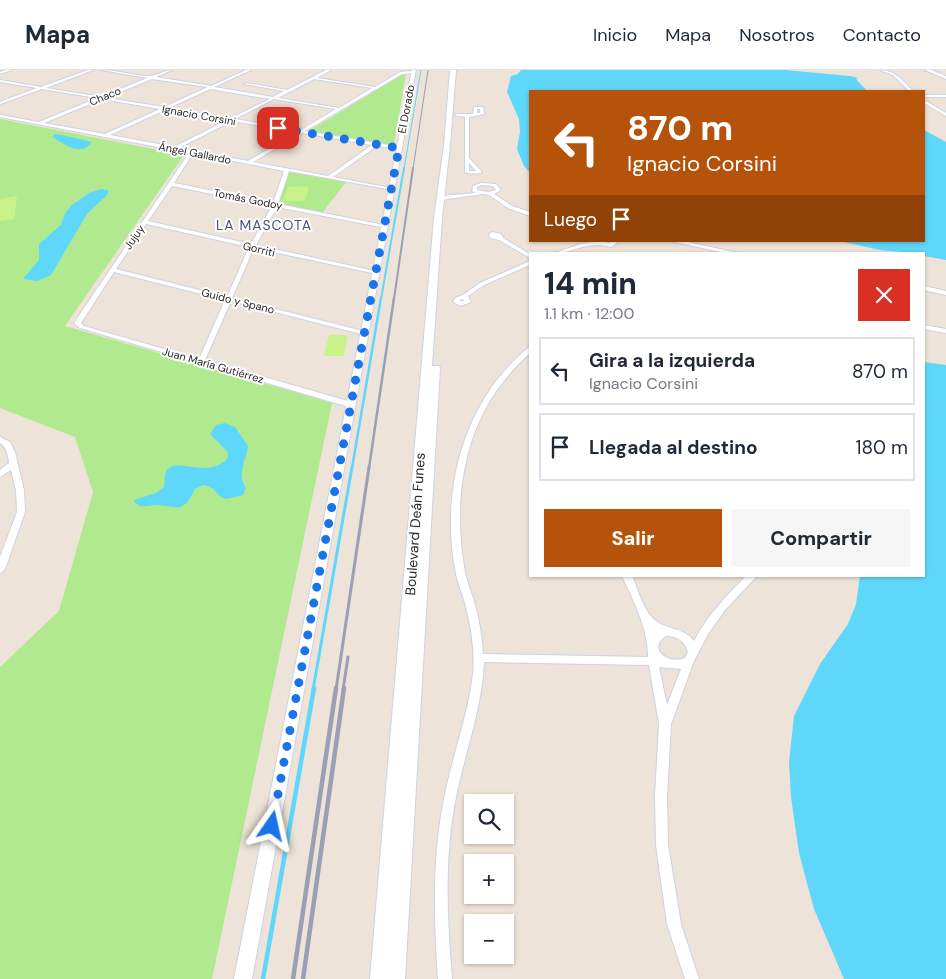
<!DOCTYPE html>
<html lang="es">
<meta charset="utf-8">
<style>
body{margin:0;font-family:"DM Sans",sans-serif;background:#f6f6f7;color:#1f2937;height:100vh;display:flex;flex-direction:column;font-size:19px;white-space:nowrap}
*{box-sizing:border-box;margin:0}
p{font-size:16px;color:#747a83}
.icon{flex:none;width:28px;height:28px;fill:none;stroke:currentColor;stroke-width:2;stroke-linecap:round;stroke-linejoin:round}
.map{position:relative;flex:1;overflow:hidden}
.drawer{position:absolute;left:529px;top:182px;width:396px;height:325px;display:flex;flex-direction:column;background:#fff;border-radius:0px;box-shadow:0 1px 4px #0004}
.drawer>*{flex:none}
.top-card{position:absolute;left:529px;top:20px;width:396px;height:152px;border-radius:0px;box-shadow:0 1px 4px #0004;background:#b45309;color:#fff;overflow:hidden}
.controls{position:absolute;left:464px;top:724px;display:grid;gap:10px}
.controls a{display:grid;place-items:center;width:50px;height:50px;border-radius:0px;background:#fff;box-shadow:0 1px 4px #0004;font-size:25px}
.pin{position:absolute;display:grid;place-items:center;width:42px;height:42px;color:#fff;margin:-21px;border-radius:10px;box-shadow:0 2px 8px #0006}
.me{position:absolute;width:55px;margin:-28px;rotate:11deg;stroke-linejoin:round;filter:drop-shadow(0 0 4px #0008)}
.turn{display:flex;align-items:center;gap:18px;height:105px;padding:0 15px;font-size:22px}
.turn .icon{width:65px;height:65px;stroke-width:2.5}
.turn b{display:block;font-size:35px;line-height:42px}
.then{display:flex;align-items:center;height:48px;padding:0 15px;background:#0003;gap:10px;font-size:19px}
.round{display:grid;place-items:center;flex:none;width:52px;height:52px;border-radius:0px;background:#f6f6f7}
.overview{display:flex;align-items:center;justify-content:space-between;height:85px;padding:0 15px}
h1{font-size:30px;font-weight:800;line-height:38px}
.action{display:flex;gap:10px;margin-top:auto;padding:10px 15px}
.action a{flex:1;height:58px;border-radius:0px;background:#b45309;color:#fff;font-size:20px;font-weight:800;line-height:58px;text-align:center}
.action a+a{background:#f6f6f7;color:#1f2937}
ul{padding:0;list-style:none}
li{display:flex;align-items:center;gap:15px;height:68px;margin:0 10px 8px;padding:0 5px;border:2px solid #e0e1e3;border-radius:0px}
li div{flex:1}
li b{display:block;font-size:19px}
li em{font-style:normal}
header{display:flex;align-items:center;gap:30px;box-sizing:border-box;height:70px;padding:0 25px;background:#fff;border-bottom:1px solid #e0e1e3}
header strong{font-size:24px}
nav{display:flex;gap:28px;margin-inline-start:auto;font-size:18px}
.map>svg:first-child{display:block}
.green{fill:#b1e98e}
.pitch{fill:#c9f288}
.water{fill:#5fd7fb}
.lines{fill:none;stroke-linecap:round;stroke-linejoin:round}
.stream-far4{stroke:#5fd7fb;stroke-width:1}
.stream-far3{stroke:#5fd7fb;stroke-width:2}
.stream-far2{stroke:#5fd7fb;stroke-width:2.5}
.stream-far1{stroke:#5fd7fb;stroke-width:3}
.stream{stroke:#5fd7fb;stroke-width:4.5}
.minor-casing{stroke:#cdd2e3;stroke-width:2}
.tertiary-casing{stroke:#cdd2e3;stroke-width:2}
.secondary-casing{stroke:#cdd2e3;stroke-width:2}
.minor{fill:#fff;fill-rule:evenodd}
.tertiary{fill:#fff;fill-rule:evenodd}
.secondary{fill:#fff;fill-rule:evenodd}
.rail-far4{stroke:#9b9fb5;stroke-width:1}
.rail-far3{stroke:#9b9fb5;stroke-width:2}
.rail-far2{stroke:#9b9fb5;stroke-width:2.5}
.rail-far1{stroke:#9b9fb5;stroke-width:3}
.rail{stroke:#9b9fb5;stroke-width:4.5}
.route{stroke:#1a73e8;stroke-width:9;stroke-dasharray:0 16.2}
.labels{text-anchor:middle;stroke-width:4;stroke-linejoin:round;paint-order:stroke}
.far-street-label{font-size:11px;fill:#282828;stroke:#fff}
.far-quarter-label{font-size:14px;letter-spacing:1px;fill:#44517d;stroke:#fff}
.street-label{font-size:14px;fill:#282828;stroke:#fff}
</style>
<header>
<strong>Mapa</strong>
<nav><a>Inicio</a><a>Mapa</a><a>Nosotros</a><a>Contacto</a></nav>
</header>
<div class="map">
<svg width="946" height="909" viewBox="0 0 946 909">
<rect width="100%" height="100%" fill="#ede3d8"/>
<path class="green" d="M403 4H406L394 74 389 75 307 62Z
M0 49 184 85 65 256 332 333 212 909H0V597L59 541 93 422 75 367 0 338Z
M289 102 346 112 322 143 276 134Z"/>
<path class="pitch" d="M309 116 305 131H283L288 117Z
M17 126 14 149 0 151V129Z
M329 265H348L344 286H324Z"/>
<path class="water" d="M521 0H785L850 6 858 8 856 9 867 21H530V103L524 96 517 79 520 62 519 49 507 22 511 6 518 4Z
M924 60 946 72V190L924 186V184L880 180 839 171H924Z
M55 64 62 65 92 72C80 88 65 74 52 67Z
M101 119 108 120V124L87 144 51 205 37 211 23 209 39 190V174L61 155 65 143 72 135 89 123Z
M924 292 946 295V909H844L814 839 799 783 791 727 789 692 794 646 820 594 848 554 856 534 860 506H924Z
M225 353 235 357 248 376C246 392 236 404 246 418L243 425 226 429C216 426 215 416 203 415L195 419C184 443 179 437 157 435 148 435 143 439 135 433L134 430 156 423 164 417C165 413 164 406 166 402 174 384 207 411 228 388V382L210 364 216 355Z"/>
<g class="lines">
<path class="stream-far4" d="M404 99 421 0"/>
<path class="stream-far3" d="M381 229 404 98"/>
<path class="stream-far2" d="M352 398 381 228"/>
<path class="stream-far1" d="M313 620 352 397"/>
<path class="stream" d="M263 909 314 618"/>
<g class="minor-casing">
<path id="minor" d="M6 0H12L0 4V2Z
M88 0H93L46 18 101 27 147 8 102 0C118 0 133 6 149 6 157 6 164 0 172 0L156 7 211 16 246 0H251L214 17 273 27 284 21 244 14 246 13 287 20 326 0H331L317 8 375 17 400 2 415 1 414 3 402 4 305 61 401 77 399 79 377 76 333 107 391 118H393V120L289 101 278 134 384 155 386 156V158L277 137 256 175 375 201 377 202V204L254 178 232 228 367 262V264L365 265 231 231 205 290 355 333V337H349L80 258 74 253 189 83 0 47V45L39 52 97 28 42 19 0 34V32L37 18 0 12V10L41 17ZM152 9 208 17 164 37 106 28ZM314 9 372 18 339 38 278 28ZM210 19 270 29 231 48 169 38ZM102 29 160 39 105 64 44 53ZM274 29 336 39 301 60 235 49ZM165 40 227 50 174 77 110 65ZM232 51 297 62 248 91 179 78ZM302 63 372 75 328 106 253 92ZM193 83 284 101 273 133 174 113ZM172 116 272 136 251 174 148 151ZM146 154 249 177 227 227 116 199ZM114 202 225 230 199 289 84 256 81 253Z
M880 0C895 0 903 11 913 21H909L893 5Z
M924 25H946V27H924Z
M924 30 946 43V46L924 33Z
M474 37H483L484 44 469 47V88L482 102C478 104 469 104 465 102V47L454 45 456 44H473ZM477 39H480V43H477ZM469 93 476 101H469Z
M481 113 496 114 501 120 494 124 512 136 530 142V146L508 138 489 125 483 124 441 130 438 128 441 126 476 123 472 121 473 116ZM481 115 493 116 496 120 488 122 477 120V117Z
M492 162 501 164 503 168 530 184V188L499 170 490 168 489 164Z
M598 171 610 173 609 171H615L617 173 611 177C607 176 603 175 599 175 582 174 568 184 551 184L581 174Z
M670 171H683L743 184H730Z
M530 191V195L484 215 468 226 471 232 461 236 453 232 455 228 463 225 480 213ZM463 229 464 231H459L460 230Z
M924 216 946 221V225L924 220Z
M924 255 946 259V263L924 259Z
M530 277V283C516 296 503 310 493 326 460 377 454 443 465 502 467 512 471 522 474 531 479 548 482 566 483 584L648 587C648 558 634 532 622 506H632C638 520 644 542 656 551 668 560 685 558 694 571 707 546 726 526 746 506H757L725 540 708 564 694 591 671 654 667 727 668 775 681 854 699 909H685L667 854 656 775 655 727 659 654 649 595 484 592C482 639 465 682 456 727 444 787 447 848 452 909H438C434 849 432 788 444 729 452 687 468 646 473 604 475 580 471 556 465 533 462 523 458 514 456 504 444 445 453 378 486 326 497 307 512 292 528 278ZM666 566C677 566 685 571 688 582L685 588C669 595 646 579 666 566ZM659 597 681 599 667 635Z
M0 367 10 372 15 382 24 420 25 442 5 499 3 501 0 503V487L17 442 16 420 11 400 0 407V400L9 393C8 385 7 378 0 373Z"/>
</g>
<g class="tertiary-casing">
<path id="tertiary" d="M412 0H416L252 909H234Z
M925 0H931L946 6V9Z"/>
</g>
<g class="secondary-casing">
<path id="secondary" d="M450 0H456L450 75 442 148 432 296H439L440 298 405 909H370L434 148 444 75Z"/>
</g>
<use href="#minor" class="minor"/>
<use href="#tertiary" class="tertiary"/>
<use href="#secondary" class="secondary"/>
<path class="rail-far4" d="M413 99 428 0"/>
<path class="rail-far3" d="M394 229 413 98"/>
<path class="rail-far2" d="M369 398 394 228"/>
<path class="rail-far1" d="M336 620 369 397
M343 620 348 587"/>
<path class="rail" d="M293 909 336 618
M303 909 344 618"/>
</g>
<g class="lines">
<path class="route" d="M272 756 399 78 278 58"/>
</g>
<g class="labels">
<g class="far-street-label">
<text transform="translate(105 26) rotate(-22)" y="4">Chaco</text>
<text transform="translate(406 39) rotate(-79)" y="4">El Dorado</text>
<text transform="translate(199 45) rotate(10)" y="4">Ignacio Corsini</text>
<text transform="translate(195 83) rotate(11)" y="4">Ángel Gallardo</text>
<text transform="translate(248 129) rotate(11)" y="4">Tomás Godoy</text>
<text transform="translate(134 167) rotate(-56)" y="4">Jujuy</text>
<text transform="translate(259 179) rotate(13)" y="4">Gorriti</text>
<text transform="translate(238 231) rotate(14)" y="4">Guido y Spano</text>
<text transform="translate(213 295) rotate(16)" y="4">Juan María Gutiérrez</text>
</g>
<g class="far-quarter-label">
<text x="264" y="160">LA MASCOTA</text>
</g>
<g class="street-label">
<text transform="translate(415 454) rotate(-86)" y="5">Boulevard Deán Funes</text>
</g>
</g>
</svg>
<div class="controls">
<a><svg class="icon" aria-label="search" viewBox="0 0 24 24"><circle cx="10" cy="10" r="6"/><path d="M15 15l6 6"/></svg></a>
<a>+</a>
<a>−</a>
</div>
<div class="pin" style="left:278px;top:58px;background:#d93025"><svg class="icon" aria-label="arrive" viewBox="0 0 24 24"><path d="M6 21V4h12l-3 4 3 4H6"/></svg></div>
<svg class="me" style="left:272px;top:756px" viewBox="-20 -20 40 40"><path d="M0-17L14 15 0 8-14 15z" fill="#1a73e8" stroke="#fff" stroke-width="4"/></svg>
<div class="top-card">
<div class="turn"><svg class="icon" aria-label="left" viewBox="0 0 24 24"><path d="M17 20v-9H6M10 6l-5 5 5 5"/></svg><div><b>870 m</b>Ignacio Corsini</div></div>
<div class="then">Luego<svg class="icon" aria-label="arrive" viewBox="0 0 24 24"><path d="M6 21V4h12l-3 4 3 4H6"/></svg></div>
</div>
<section class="drawer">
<div class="overview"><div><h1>14 min</h1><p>1.1 km · 12:00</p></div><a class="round" style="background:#d93025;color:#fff"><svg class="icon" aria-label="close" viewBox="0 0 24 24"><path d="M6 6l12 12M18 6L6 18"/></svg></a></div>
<ul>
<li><svg class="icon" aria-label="left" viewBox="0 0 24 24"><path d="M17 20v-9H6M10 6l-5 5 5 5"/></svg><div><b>Gira a la izquierda</b><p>Ignacio Corsini</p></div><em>870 m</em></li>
<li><svg class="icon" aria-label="arrive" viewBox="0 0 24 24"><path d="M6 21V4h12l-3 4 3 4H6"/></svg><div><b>Llegada al destino</b></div><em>180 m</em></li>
</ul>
<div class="action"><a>Salir</a><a>Compartir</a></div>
</section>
</div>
